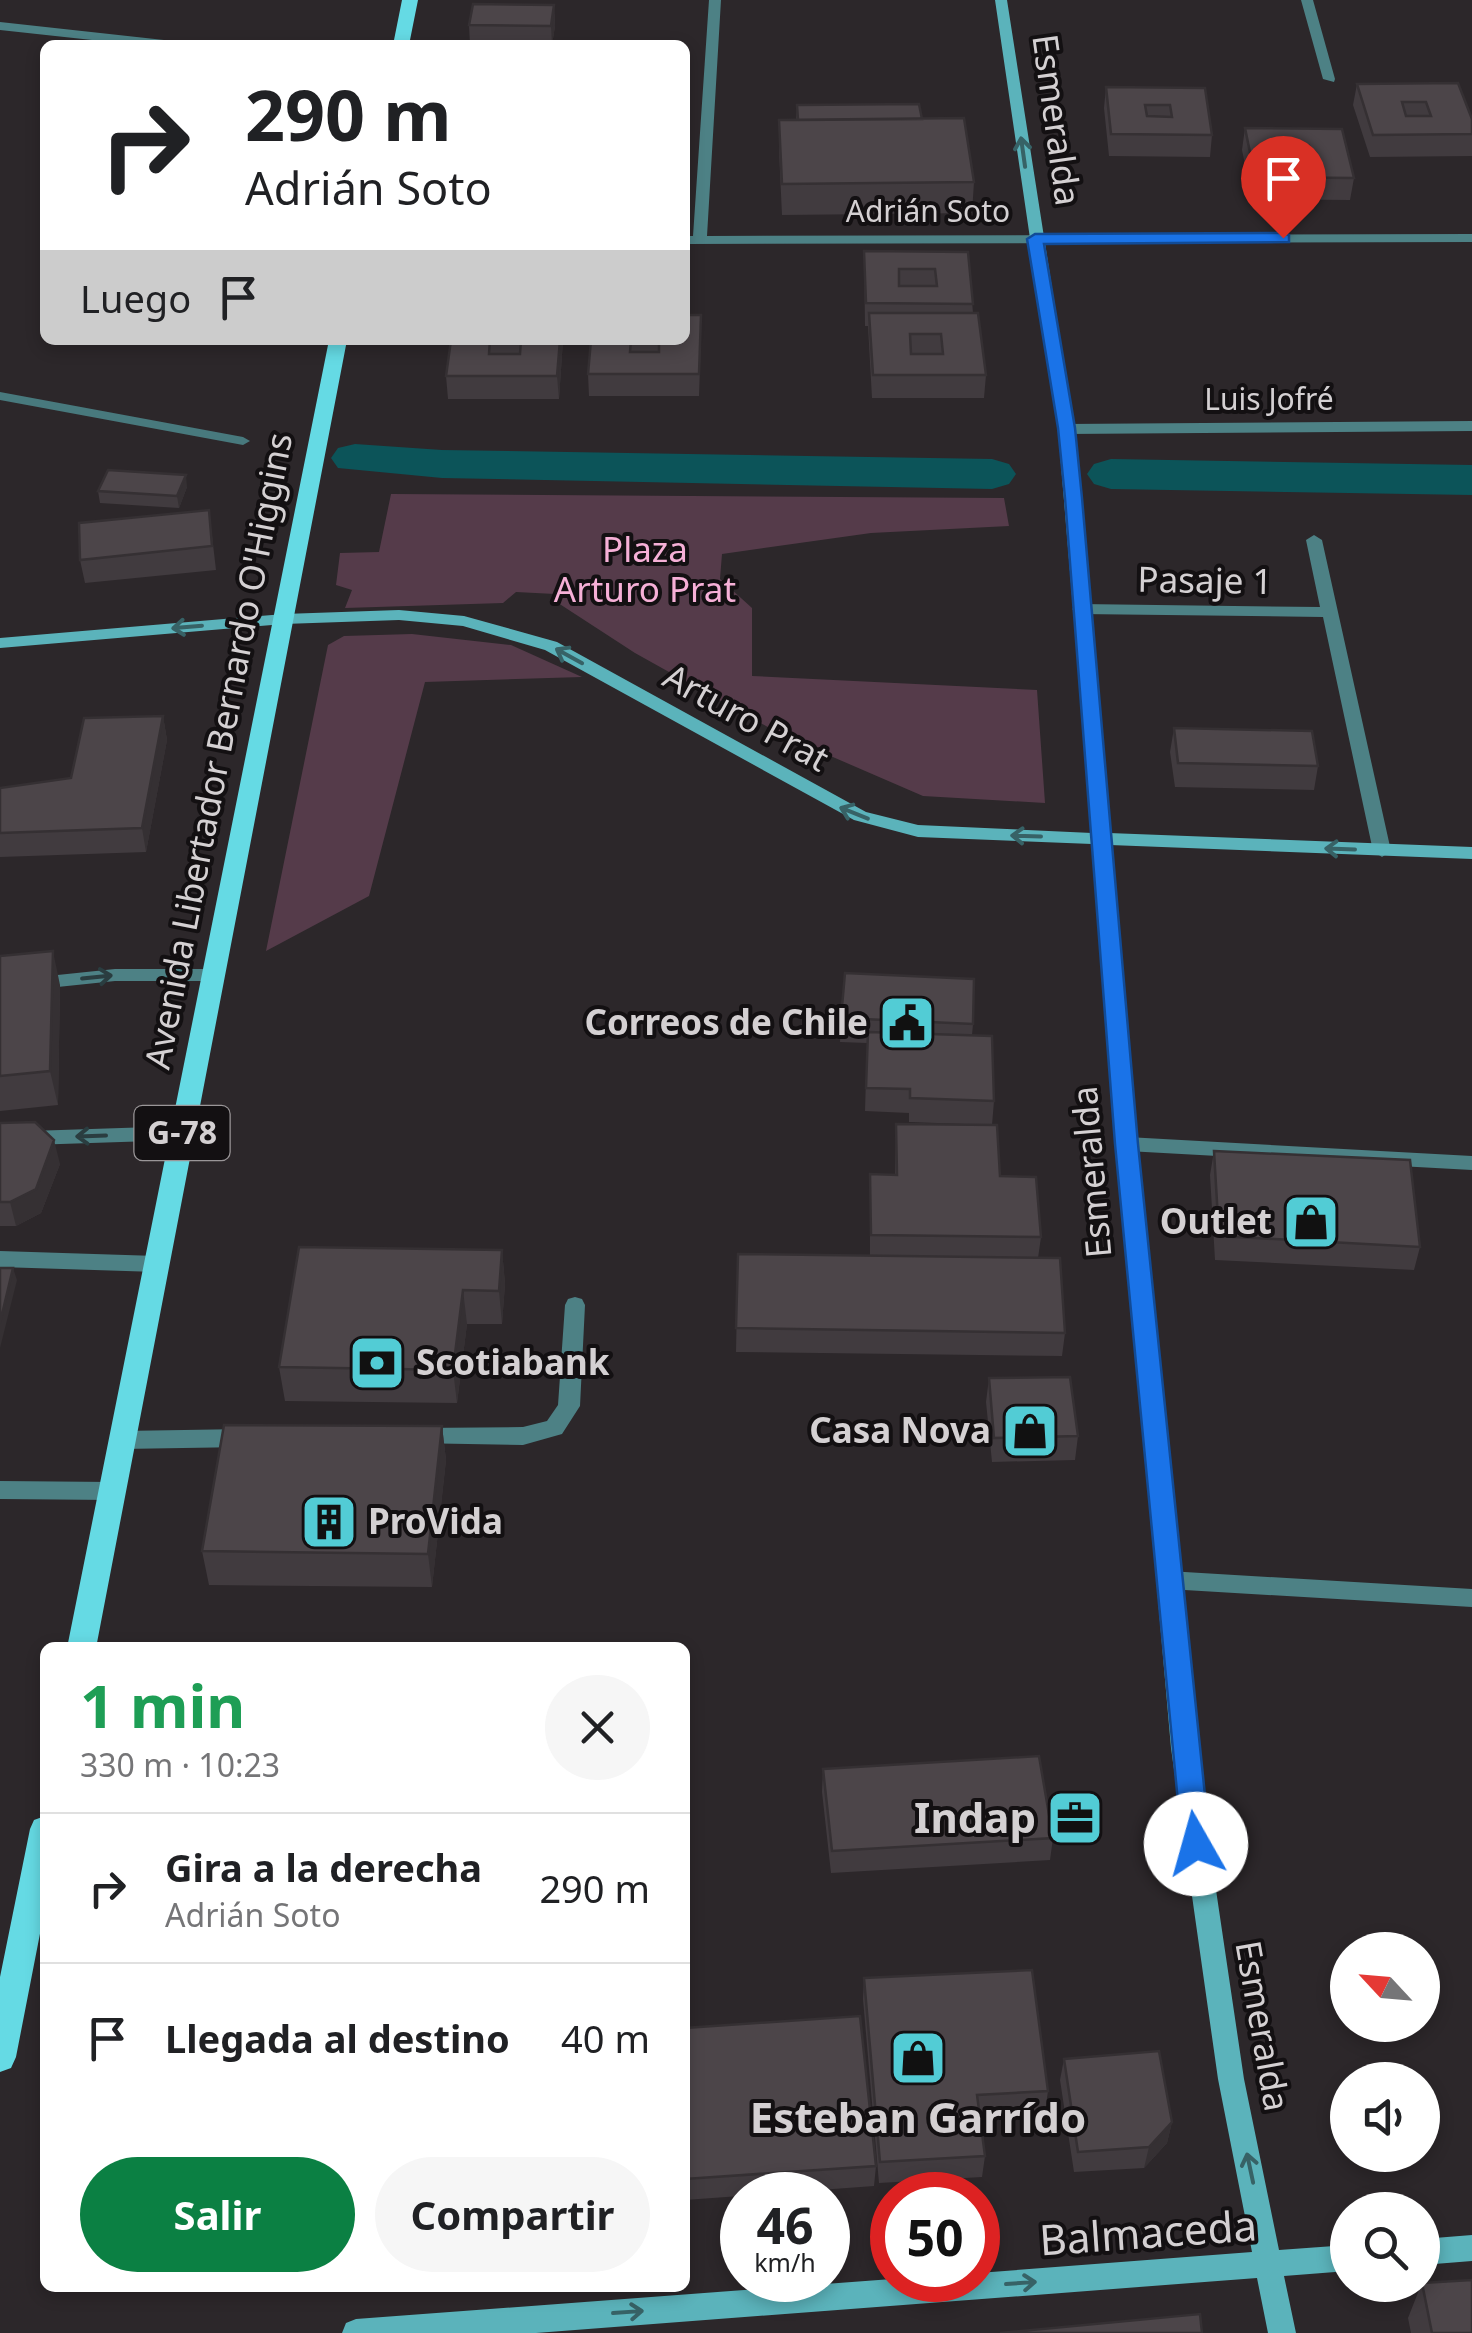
<!DOCTYPE html>
<html lang="es">
<meta charset="utf-8">
<style>
body{margin:0;font-family:"Noto Sans",sans-serif;background:#f6f6f6;color:#202124;height:100vh;display:flex;flex-direction:column;font-size:38px;white-space:nowrap}
*{box-sizing:border-box;margin:0}
p{font-size:32px;color:#757577}
.icon{flex:none;width:55px;height:55px;fill:none;stroke:currentColor;stroke-width:2;stroke-linecap:round;stroke-linejoin:round}
.map{position:relative;flex:1;overflow:hidden}
.side{position:absolute;left:40px;top:1642px;width:650px;height:650px;display:flex;flex-direction:column;background:#fff;border-radius:15px;box-shadow:0 5px 15px #0003}
.side>*{flex:none}
.hud{position:absolute;left:40px;top:40px;width:650px;height:305px;border-radius:15px;box-shadow:0 5px 15px #0003;background:#fff;color:#202124;overflow:hidden}
.needle{width:65px;rotate:296deg}
.fabs{position:absolute;left:1330px;top:1932px;display:grid;gap:20px}
.fabs a{display:grid;place-items:center;width:110px;height:110px;border-radius:50%;background:#fff;box-shadow:0 5px 15px #0003;font-size:50px}
.speed{position:absolute;left:720px;top:2172px;display:flex;gap:20px;font-size:50px;font-weight:700;text-align:center}
.speed>*{display:grid;place-content:center;width:130px;height:130px;border-radius:50%;background:#fff;box-shadow:0 5px 15px #0003;line-height:1}
.speed small{font-size:25px;font-weight:400}
.speed .limit{border:15px solid #d22;background:#fff;color:#111}
.pin{position:absolute;display:grid;place-items:center;width:85px;height:85px;color:#fff;margin:-102px -42px;border-radius:50% 50% 50% 0;rotate:-45deg;box-shadow:0 0 10px #0007}
.pin .icon{rotate:45deg}
.me{position:absolute;width:110px;margin:-55px;rotate:353deg;stroke-linejoin:round;filter:drop-shadow(0 0 8px #0008)}
.turn{display:flex;align-items:center;gap:35px;height:210px;padding:0 40px;font-size:45px}
.turn .icon{width:130px;height:130px;stroke-width:2.5}
.turn b{display:block;font-size:70px;line-height:85px}
.then{display:flex;align-items:center;height:95px;padding:0 40px;background:#0003;gap:20px;font-size:38px}
.round{display:grid;place-items:center;flex:none;width:105px;height:105px;border-radius:52px;background:#f6f6f6}
.overview{display:flex;align-items:center;justify-content:space-between;height:170px;padding:0 40px}
h1{font-size:60px;font-weight:700;line-height:75px;color:#1e9e55}
.primary-button{display:flex;gap:20px;margin-top:auto;padding:20px 40px}
.primary-button a{flex:1;height:115px;border-radius:60px;background:#0b8043;color:#fff;font-size:40px;font-weight:700;line-height:115px;text-align:center}
.primary-button a+a{background:#f6f6f6;color:#202124}
ul{padding:0;list-style:none}
li{display:flex;align-items:center;gap:30px;height:150px;padding:0 40px;border-top:2px solid #e0e0e0}
li div{flex:1}
li b{display:block;font-size:38px}
li em{font-style:normal}
.map>svg:first-child{display:block}
.green{fill:#553b4a}
.lines{fill:none;stroke-linecap:round;stroke-linejoin:round}
.stream{fill:#48797d;fill-rule:evenodd}
.canal{fill:#0c5459;fill-rule:evenodd}
.lane{fill:#4d8185;fill-rule:evenodd}
.street{fill:#4d8185;fill-rule:evenodd}
.secondary{fill:#5bb3bb;fill-rule:evenodd}
.primary{fill:#65dae4;fill-rule:evenodd}
.wall{fill:#413b3f}
.shaded-wall{fill:#353033}
.building{fill:#4c4549;stroke:#353033;stroke-width:2.5;fill-rule:evenodd}
.oneway{stroke:#376266}
.oneway2{stroke:#2a3d40}
.route{fill:#1a73e8;stroke:#114b97;stroke-width:2.5}
.labels{text-anchor:middle;stroke-width:8;stroke-linejoin:round;paint-order:stroke}
.far-street-label{font-size:30px;fill:#d4d0d2;stroke:#131012}
.shield{fill:#131012;stroke:#9a9698;stroke-width:2.5}
.shield-label{font-size:32px;font-weight:bold;fill:#d4d0d2}
.street-label{font-size:35px;fill:#d4d0d2;stroke:#131012}
.park-label{font-size:35px;fill:#f6b0d7;stroke:#131012}
.poi-label{font-size:35px;font-weight:bold;fill:#d4d0d2;stroke:#131012;text-anchor:end}
.near-poi-label{font-size:42px;font-weight:bold;fill:#d4d0d2;stroke:#131012;text-anchor:end}
.near-street-label{font-size:42px;fill:#d4d0d2;stroke:#131012}
</style>
<div class="map">
<svg width="1472" height="2333" viewBox="0 0 1472 2333">
<rect width="100%" height="100%" fill="#2c272a"/>
<path class="green" d="M391 494 1004 498 1009 526 871 533 722 554 720 579 752 608V676L1037 690 1045 803 923 796 782 735 635 653 555 601V594L516 592 503 603 345 608 352 590 336 585 340 553 379 552Z
M412 634 511 645 582 677 425 682 369 896 266 951 328 645 344 636Z"/>
<g class="lines">
<path class="stream" d="M0 392 243 437 250 441 243 445 0 400Z"/>
<path class="canal" d="M355 444 442 450 992 459 1009 464 1016 474 1009 484 992 489 442 478 338 468 331 458 338 448Z
M1111 459 1472 465V495L1111 489 1094 484 1087 474 1094 464Z"/>
<path class="lane" d="M115 969H214L223 975 214 981H115L0 993V981Z
M182 1126 192 1133 182 1140 0 1146V1132Z
M575 1297 582 1299 585 1305 580 1406 562 1434 523 1445 411 1443 408 1437 411 1431 419 1428 523 1427 547 1421 558 1405 565 1305 568 1299Z
M245 1429 253 1432 256 1438 253 1444 245 1447 122 1449 114 1446 111 1440 114 1434 122 1431Z"/>
<path class="street" d="M709 0H721L707 236 1472 234V242L685 244V236H693Z
M1301 0H1313L1335 79 1334 82 1323 79Z
M0 22 173 41 179 45H138L0 30Z
M1472 421V431L1066 434 1058 429 1066 424Z
M1314 535 1322 540 1391 851 1382 857 1373 851 1323 617 1080 614 1072 609 1080 604 1320 607 1306 540Z
M1127 1137 1472 1156V1170L1127 1151 1117 1144Z
M0 1251 157 1256 164 1259 167 1264 164 1269 157 1272 0 1267Z
M0 1481 112 1482 120 1485 123 1491 120 1497 112 1500 0 1499Z
M1168 1571 1472 1589V1607L1168 1589 1160 1587 1157 1580 1160 1573Z"/>
<path class="secondary" d="M995 0H1007L1074 429 1109 833 1472 847V859L1110 845 1195 1748 1244 2079 1279 2250 1348 2245V2271L1284 2276 1296 2333H1268L1257 2278 536 2333H342L346 2323 356 2319 892 2279 978 2280V2273L1252 2252 1218 2079 1171 1748 1092 844 918 837 854 820 545 650 463 626 399 620 284 624 0 648V638L284 614 399 610 464 616 557 642 866 812 918 825 1092 833 1058 429Z
M1472 2235V2261L1422 2265V2239Z"/>
<path class="primary" d="M402 0H418L409 45H393Z
M329 340H347L96 1648H67Z
M45 1816V1908L16 2057 11 2068 0 2072V1977L30 1829 34 1820Z"/>
</g>
<path class="wall" d="M554 5 555 26 552 45H470L469 25Z
M1458 83 1472 119V156L1370 157 1353 105 1357 84Z
M1106 87 1205 88 1212 135 1210 157 1109 156 1104 108Z
M797 105 922 119 974 182 972 213 782 215 779 151V120H796Z
M1245 128 1342 129 1354 178 1350 200 1252 199 1242 150Z
M864 251 968 252 973 313 986 375 984 398H872L868 326H865Z
M701 338 699 396H589L588 374 591 340H685Z
M451 340H563L559 399H448L446 376Z
M187 487 179 508 100 503 98 491Z
M209 510 216 570 85 583 80 560Z
M163 716 167 740 146 852 0 857V788L71 778Z
M1174 728 1318 766 1314 790 1175 787 1170 752Z
M0 956 60 985 58 1105 0 1111Z
M841 1018 973 1024 972 1035 994 1101 992 1125 909 1122V1113L865 1111 867 1043 840 1042Z
M0 1123 60 1164 41 1213 16 1226H0Z
M896 1124 1000 1176 1041 1237 1038 1258 1065 1333 1062 1356 736 1352 738 1254 870 1256V1174L895 1175Z
M1214 1151 1420 1247 1414 1270 1215 1260 1210 1175Z
M502 1250 505 1284 502 1324H467L457 1403 285 1401 279 1367Z
M989 1378 1078 1436 1075 1460 992 1462 986 1402Z
M442 1426 446 1460 432 1587 209 1585 202 1551Z
M823 1769 1053 1838 1050 1860 831 1873 822 1792Z
M864 1978 1048 2091 1045 2112 980 2115 985 2156 982 2177 879 2183 863 1999Z
M685 2028 876 2166 874 2186 685 2200Z
M1064 2059 1172 2122 1167 2143 1144 2168 1074 2172 1060 2080Z
M1421 2285H1422L1472 2333H1411L1408 2318Z"/>
<path class="shaded-wall" d="M554 5 555 26 552 45 551 26Z
M560 340H563L559 399 557 376Z
M186 475 187 487 179 508 177 496Z
M163 716 167 740 146 852 142 828Z
M53 951 60 985 58 1105 50 1071Z
M54 1140 60 1164 41 1213 16 1226 10 1202Z
M502 1250 505 1284 502 1324 499 1291Z
M13 1268 17 1280 0 1348V1323Z
M463 1290 467 1324 457 1403 453 1370Z
M442 1426 446 1460 432 1587 428 1554Z
M1172 2122 1167 2143 1144 2168 1149 2147Z"/>
<path class="building" d="M473 4 554 5 551 26 469 25Z
M264 42 289 45H262Z
M1458 83 1472 119V134L1373 135 1357 84ZM1402 102H1426L1431 116H1406Z
M1106 87 1205 88 1212 135 1111 134ZM1145 105H1170L1172 117 1147 116Z
M919 104 922 119 798 120 797 105Z
M964 118 974 182 782 184 779 120Z
M1245 128 1342 129 1354 178 1255 177ZM1286 146H1309L1311 159H1289Z
M864 251 968 252 973 304 866 303ZM899 269H935L937 286H899Z
M869 313H978L986 375H873ZM910 334H941L943 354H911Z
M685 315H701L699 374H588L591 340H631L630 352H659V340H685Z
M451 340H490L489 354H520L521 340H560L557 376H446Z
M108 470 186 475 177 496 98 491Z
M209 510 212 546 80 560 79 523Z
M163 716 142 828 0 833V788L71 778 84 718Z
M1174 728 1312 731 1318 766 1178 763Z
M53 951 50 1071 0 1076V956Z
M845 973 974 979 973 1024 841 1018Z
M868 1032 992 1036 994 1101 910 1098V1089L866 1088Z
M35 1122 54 1140 36 1189 10 1202H0V1123Z
M896 1124 997 1125 1000 1176 1036 1177 1041 1237 871 1235 870 1174 897 1175Z
M1214 1151 1410 1160 1420 1247 1219 1236Z
M299 1247 502 1250 499 1291 463 1290 453 1370 279 1367Z
M738 1254 1060 1258 1065 1333 736 1328Z
M0 1268H13L0 1323Z
M1070 1377 1078 1436 994 1438 989 1378Z
M224 1425 442 1426 428 1554 202 1551Z
M1039 1756 1053 1838 832 1851 823 1769Z
M1032 1970 1048 2091 977 2095 985 2156 880 2162 864 1978Z
M860 2016 876 2166 685 2179V2028Z
M1159 2051 1172 2122 1149 2147 1078 2152 1064 2059Z
M1472 2280V2333H1432L1422 2283Z
M1200 2314 1202 2333H1000Z"/>
<defs><path id="oneway-shaft" d="M-6 0H5M1.5-3L5.5 0L1.5 3" fill="none" stroke-width="1.6" stroke-linecap="round" stroke-linejoin="round" transform="scale(2.5)"/></defs>
<g class="oneway">
<use href="#oneway-shaft" transform="translate(1023 152) rotate(-98)"/>
<use href="#oneway-shaft" transform="translate(187 627) rotate(175)"/>
<use href="#oneway-shaft" transform="translate(569 656) rotate(-151)"/>
<use href="#oneway-shaft" transform="translate(854 813) rotate(-158)"/>
<use href="#oneway-shaft" transform="translate(1026 836) rotate(-178)"/>
<use href="#oneway-shaft" transform="translate(1340 849) rotate(-178)"/>
<use href="#oneway-shaft" transform="translate(1250 2168) rotate(-102)"/>
<use href="#oneway-shaft" transform="translate(1021 2283) rotate(-4)"/>
<use href="#oneway-shaft" transform="translate(628 2312) rotate(-4)"/>
</g>
<g class="oneway2">
<use href="#oneway-shaft" transform="translate(97 977) rotate(-6)"/>
<use href="#oneway-shaft" transform="translate(91 1136) rotate(178)"/>
</g>
<path class="route" d="M1283 233 1289 235V242L1044 244 1075 428 1082 498 1138 1144 1210 1844 1206 1853 1196 1856 1186 1853 1182 1844 1115 1144 1065 498 1058 428 1027 239 1035 234Z"/>
<defs>
<g id="civic-square" transform="scale(2.875)"><rect x="-9" y="-9" width="18" height="18" rx="4" fill="#52ccd5" stroke="#131012"/><path d="M-.6-6.5H3V-4.5H.6V-3L4-1V1h2V6H-6V1h2V-1L-.6-3ZM-1.2 2.5V6h2.4V2.5Z" fill="#111"/></g>
<g id="shop-square" transform="scale(2.875)"><rect x="-9" y="-9" width="18" height="18" rx="4" fill="#52ccd5" stroke="#131012"/><path d="M-5-2.5h2.3a2.7 3.5 0 0 1 5.4 0H5L5.5 6h-11ZM-1.5-2.5h3a1.5 2.3 0 0 0-3 0Z" fill="#111"/></g>
<g id="bank-square" transform="scale(2.875)"><rect x="-9" y="-9" width="18" height="18" rx="4" fill="#52ccd5" stroke="#131012"/><path d="M-6-4H6V4H-6ZM0-2.3a2.3 2.3 0 1 0 0 4.6a2.3 2.3 0 1 0 0-4.6Z" fill="#111"/></g>
<g id="building-square" transform="scale(2.875)"><rect x="-9" y="-9" width="18" height="18" rx="4" fill="#52ccd5" stroke="#131012"/><path d="M-4-6H4V6H1V3H-1V6H-4ZM-2.5-4.3h1.7v1.8h-1.7ZM.8-4.3h1.7v1.8H.8ZM-2.5-1h1.7V.8h-1.7ZM.8-1h1.7V.8H.8Z" fill="#111"/></g>
<g id="office-square" transform="scale(2.875)"><rect x="-9" y="-9" width="18" height="18" rx="4" fill="#52ccd5" stroke="#131012"/><path d="M-6-3h4V-5.5h4V-3h4V5H-6ZM-1-4.5V-3h2v-1.5ZM-6 0V1H6V0Z" fill="#111"/></g>
</defs>
<g fill-rule="evenodd">
<use href="#civic-square" x="907" y="1023"/>
<use href="#shop-square" x="1311" y="1222"/>
<use href="#bank-square" x="377" y="1363"/>
<use href="#shop-square" x="1030" y="1431"/>
<use href="#building-square" x="329" y="1522"/>
<use href="#office-square" x="1075" y="1818"/>
<use href="#shop-square" x="918" y="2058"/>
</g>
<g class="labels">
<g class="far-street-label">
<text x="928" y="222">Adrián Soto</text>
<text x="1269" y="410">Luis Jofré</text>
</g>
<rect class="shield" x="134.5" y="1106" width="95" height="54" rx="8"/>
<g class="shield-label">
<text x="182" y="1144">G-78</text>
</g>
<g class="street-label">
<text transform="translate(1056 120) rotate(82)" y="12">Esmeralda</text>
<text transform="translate(1205 581) rotate(1)" y="12">Pasaje 1</text>
<text transform="translate(746 718) rotate(29)" y="12">Arturo Prat</text>
<text transform="translate(219 751) rotate(-79)" y="12">Avenida Libertador Bernardo O'Higgins</text>
<text transform="translate(1092 1172) rotate(-95)" y="12">Esmeralda</text>
<text transform="translate(1262 2026) rotate(80)" y="12">Esmeralda</text>
</g>
<g class="park-label">
<text x="645" y="562">Plaza<tspan x="645" dy="40">Arturo Prat</tspan></text>
</g>
<g class="poi-label">
<text x="868" y="1035">Correos de Chile</text>
<text x="1272" y="1234">Outlet</text>
<text x="416" y="1375" text-anchor="start">Scotiabank</text>
<text x="991" y="1443">Casa Nova</text>
<text x="368" y="1534" text-anchor="start">ProVida</text>
</g>
<g class="near-poi-label">
<text x="1036" y="1833">Indap</text>
<text x="918" y="2133" text-anchor="middle">Esteban Garrído</text>
</g>
<g class="near-street-label">
<text transform="translate(1148 2233) rotate(-4)" y="15">Balmaceda</text>
</g>
</g>
</svg>
<div class="fabs">
<a><svg class="needle" viewBox="-14 -14 28 28"><path d="M0-13l5 13h-10z" fill="#e53935"/><path d="M0 13l5-13h-10z" fill="#757577"/></svg></a>
<a><svg class="icon" aria-label="sound" viewBox="0 0 24 24"><path d="M4 9h4l5-4v14l-5-4H4zM17 9q2 3 0 6"/></svg></a>
<a><svg class="icon" aria-label="search" viewBox="0 0 24 24"><circle cx="10" cy="10" r="6"/><path d="M15 15l6 6"/></svg></a>
</div>
<div class="speed"><div>46<small>km/h</small></div><div class="limit">50</div></div>
<div class="pin" style="left:1283px;top:238px;background:#d93025"><svg class="icon" aria-label="arrive" viewBox="0 0 24 24"><path d="M6 21V4h12l-3 4 3 4H6"/></svg></div>
<svg class="me" style="left:1196px;top:1844px" viewBox="-20 -20 40 40"><circle r="19" fill="#fff"/><path d="M0-13L10 11 0 6-10 11z" fill="#1a73e8"/></svg>
<div class="hud">
<div class="turn"><svg class="icon" aria-label="right" viewBox="0 0 24 24"><path d="M7 20v-9h11M14 6l5 5-5 5"/></svg><div><b>290 m</b>Adrián Soto</div></div>
<div class="then">Luego<svg class="icon" aria-label="arrive" viewBox="0 0 24 24"><path d="M6 21V4h12l-3 4 3 4H6"/></svg></div>
</div>
<section class="side">
<div class="overview"><div><h1>1 min</h1><p>330 m · 10:23</p></div><a class="round"><svg class="icon" aria-label="close" viewBox="0 0 24 24"><path d="M6 6l12 12M18 6L6 18"/></svg></a></div>
<ul>
<li><svg class="icon" aria-label="right" viewBox="0 0 24 24"><path d="M7 20v-9h11M14 6l5 5-5 5"/></svg><div><b>Gira a la derecha</b><p>Adrián Soto</p></div><em>290 m</em></li>
<li><svg class="icon" aria-label="arrive" viewBox="0 0 24 24"><path d="M6 21V4h12l-3 4 3 4H6"/></svg><div><b>Llegada al destino</b></div><em>40 m</em></li>
</ul>
<div class="primary-button"><a>Salir</a><a>Compartir</a></div>
</section>
</div>
